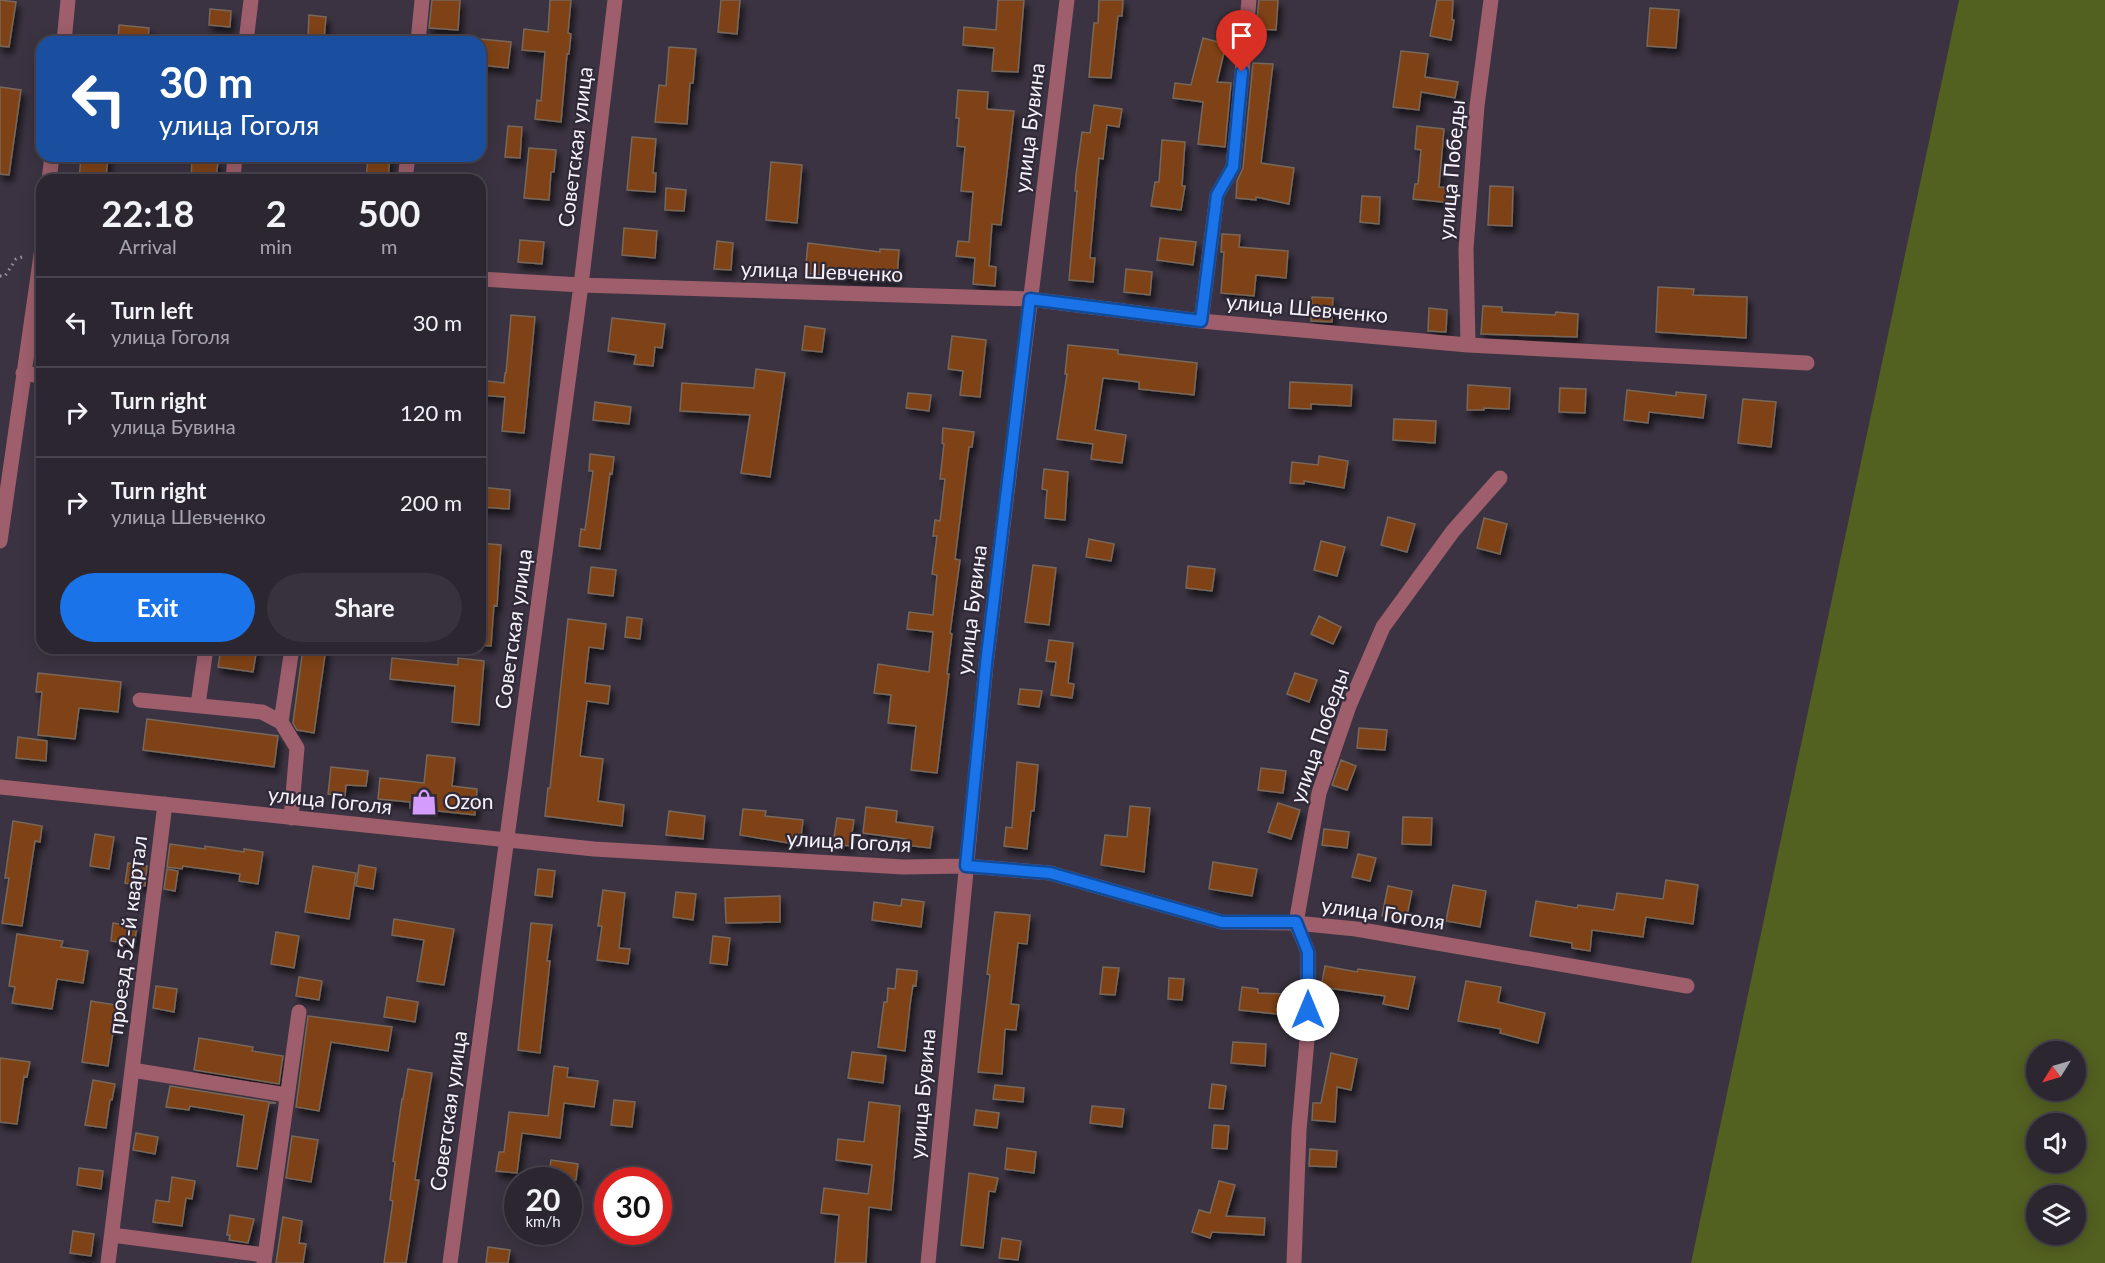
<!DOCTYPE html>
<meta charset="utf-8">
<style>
body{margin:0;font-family:Lato,sans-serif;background:#38323d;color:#f1f3f6;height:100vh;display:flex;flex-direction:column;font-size:22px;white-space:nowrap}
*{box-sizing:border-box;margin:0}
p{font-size:20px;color:#a6a5ab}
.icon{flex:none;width:33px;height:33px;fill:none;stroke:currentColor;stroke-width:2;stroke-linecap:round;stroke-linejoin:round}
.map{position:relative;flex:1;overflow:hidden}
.panel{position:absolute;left:36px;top:174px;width:450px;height:480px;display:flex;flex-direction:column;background:#2c2631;border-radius:18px;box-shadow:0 3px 15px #0003,0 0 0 2px #48434d}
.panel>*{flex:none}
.guide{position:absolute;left:36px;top:36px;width:450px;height:126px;border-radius:18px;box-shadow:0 3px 15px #0003,0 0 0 2px #48434d;background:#1a4fa0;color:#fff;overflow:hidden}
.needle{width:39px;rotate:233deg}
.buttons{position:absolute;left:2026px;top:1041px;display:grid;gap:12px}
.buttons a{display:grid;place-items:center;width:60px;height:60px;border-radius:50%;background:#2c2631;box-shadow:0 3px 15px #0003,0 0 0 2px #48434d;font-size:30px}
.speed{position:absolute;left:504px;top:1167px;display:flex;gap:12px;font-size:30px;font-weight:700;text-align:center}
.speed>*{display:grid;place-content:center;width:78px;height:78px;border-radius:50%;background:#2c2631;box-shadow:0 3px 15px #0003,0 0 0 2px #48434d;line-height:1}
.speed small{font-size:15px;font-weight:400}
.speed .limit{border:9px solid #d22;background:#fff;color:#111}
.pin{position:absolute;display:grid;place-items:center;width:51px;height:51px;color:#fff;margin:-62px -26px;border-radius:50% 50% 50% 0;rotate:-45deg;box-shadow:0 0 6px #0007}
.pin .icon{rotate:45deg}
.me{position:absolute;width:66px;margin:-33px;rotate:0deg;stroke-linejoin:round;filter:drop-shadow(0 0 4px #0008)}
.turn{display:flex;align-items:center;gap:21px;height:126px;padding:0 24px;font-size:27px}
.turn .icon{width:78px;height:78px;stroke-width:2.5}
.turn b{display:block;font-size:42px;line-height:51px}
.eta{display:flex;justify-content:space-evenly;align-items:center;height:102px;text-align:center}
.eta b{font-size:36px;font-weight:700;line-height:42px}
.primary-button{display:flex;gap:12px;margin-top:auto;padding:12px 24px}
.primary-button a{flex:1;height:69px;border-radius:36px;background:#1a73e8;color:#fff;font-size:24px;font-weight:700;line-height:69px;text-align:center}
.primary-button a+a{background:#38323d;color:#f1f3f6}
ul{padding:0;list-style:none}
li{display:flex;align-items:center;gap:18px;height:90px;padding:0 24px;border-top:2px solid #48434d}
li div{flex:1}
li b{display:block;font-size:22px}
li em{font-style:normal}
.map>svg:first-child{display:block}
.grass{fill:#526020;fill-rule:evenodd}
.building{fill:#7f4312;stroke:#77675c;stroke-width:1.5;filter:url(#shadow)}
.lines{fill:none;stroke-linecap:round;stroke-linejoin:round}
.path{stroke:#9c96a2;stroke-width:3;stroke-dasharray:1.5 4.5;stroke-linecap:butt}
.minor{stroke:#9e5e6c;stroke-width:15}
.route-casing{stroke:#114b97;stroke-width:15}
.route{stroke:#1a73e8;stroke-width:10}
.labels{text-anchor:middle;stroke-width:4.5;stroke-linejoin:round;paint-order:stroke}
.street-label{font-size:21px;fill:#f6f2fb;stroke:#302937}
.poi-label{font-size:21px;fill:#f6f2fb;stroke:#302937;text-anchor:start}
</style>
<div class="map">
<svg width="2105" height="1263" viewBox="0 0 2105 1263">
<defs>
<filter id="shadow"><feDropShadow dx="3.5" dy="6" stdDeviation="3" flood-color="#0009"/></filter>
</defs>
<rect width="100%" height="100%" fill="#3b3341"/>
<path class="grass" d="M1959 0H2105V1263H1691ZM2037 1052H2076V1090H2037ZM2037 1124H2076V1162H2037ZM2037 1196H2076V1234H2037Z"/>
<path class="building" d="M0 0 16 2 9 47 0 46Z
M432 0H460L458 30 429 28Z
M550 0H571L568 33 571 34 569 54H567L561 122 535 119 537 100 541 101 545 52 522 50 524 29 548 32Z
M721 0H740L737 34 718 32Z
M998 0H1024L1018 72 992 71 994 48 963 45 964 27 996 30Z
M1099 0H1123L1122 16H1118L1111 78 1089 77 1094 23H1098Z
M1259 0H1278L1276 30 1256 29Z
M1437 0H1453L1452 20H1454L1451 40 1430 36Z
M1650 8 1679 10 1676 48 1647 46Z
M210 9 231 11 230 27 209 25Z
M309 15 326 17 324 39 308 37Z
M119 25 149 28 148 42H118Z
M1203 38 1226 44 1217 82 1231 83 1225 147 1198 144 1203 102 1173 98 1175 83 1191 85Z
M481 39 511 42 508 68 480 65Z
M669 47 696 49 693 83H690L687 124 655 122 659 85 666 86Z
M1401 51 1428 54 1425 77 1458 82 1455 98 1421 92 1419 110 1393 107Z
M1253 63 1273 64 1261 163 1294 168 1289 204 1256 197V200L1236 198 1237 181 1243 168Z
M0 87 21 90 9 175 0 174Z
M958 90 988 92 987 109 1014 111 1001 225 992 224 989 266 996 267 995 286 973 284 975 258 956 256 958 241 969 242 973 192 961 191 965 147 957 146 959 118H956Z
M1094 105 1122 109 1119 127 1107 125 1103 159 1099 158 1090 258H1095L1093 282 1069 280 1077 191H1075L1076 175 1082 132 1090 133Z
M508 126 522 127 520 158 505 157Z
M1417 126 1444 129 1439 187 1453 188 1452 203 1413 199 1415 184H1418L1421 150 1415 149Z
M632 137 656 139 653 173H656L655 192 627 190Z
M1162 140 1185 142 1182 186H1185L1181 210 1151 206 1155 182H1159Z
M529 148 556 150 554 172H551L549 200 524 198Z
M81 156H108L106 180H79Z
M368 156H390L388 180H366Z
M192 158 218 161 216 180H191Z
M771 162 802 165 797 223 766 220Z
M1490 186 1513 187 1512 226 1488 225Z
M666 188 686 190 684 211 665 210Z
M1362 196 1380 197 1379 224 1360 222Z
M624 228 657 231 655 258 622 255Z
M1222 234 1240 235 1239 247 1288 251 1286 278 1256 275 1254 296 1221 293 1224 252H1221Z
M1160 238 1196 242 1193 265 1157 260Z
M520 240 544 242 542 264 518 262Z
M717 241 733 243 731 270 714 269Z
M808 243 880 252V249L899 250 897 280 868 278V280L805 273Z
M1126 269 1152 272 1150 295 1124 292Z
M1658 287 1694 289 1693 295 1747 297 1746 338 1656 332Z
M1312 297 1333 298 1332 322 1311 321Z
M1483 306 1502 307V312L1555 315 1556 312 1578 314 1577 337 1481 334Z
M1429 308 1447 310 1446 332 1428 331Z
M511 315 535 317 524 433 502 431 505 397 480 395 481 380 504 383 505 373H506Z
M612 318 665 324 662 348 655 347 653 366 634 364 636 355 608 351Z
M805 326 825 329 822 352 802 350Z
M952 336 986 340 980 397 960 395 963 371 948 369Z
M1068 345 1118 350V354L1197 363 1194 395 1139 389V382L1103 378 1095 430 1126 435 1122 463 1091 459 1093 444 1057 439 1067 374H1065Z
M756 369 785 373 770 477 741 473 750 415 680 411 682 383 754 388Z
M1290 382 1352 385 1351 406 1311 404V409L1289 408Z
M1468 385 1510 388 1509 409 1484 408V410H1467Z
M1560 388 1586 389 1585 413 1559 412Z
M1627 390 1676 396V392L1706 395 1703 418 1649 412 1648 423 1624 420Z
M908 393 931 395 929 411 906 408Z
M1743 399 1776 402 1771 447 1738 443Z
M595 402 631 407 629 424 593 420Z
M1394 419 1436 421 1435 443 1393 440Z
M943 428 974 432 972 447H969L955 559 960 560 950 633 952 634 947 674H949L937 773 911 770 916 726 888 723 891 695 874 693 878 664 929 672 933 632 907 629 909 612 933 615 937 575 932 574 937 536H933L935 520 940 521 945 479H940L944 444 942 443Z
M590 454 614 457 612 474 610 473 600 549 579 546 581 529 585 530 593 471H589Z
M1319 456 1348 461 1344 488 1304 481V484L1290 483 1292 462 1318 465Z
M1044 469 1068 472 1065 520 1045 518 1047 490 1042 489Z
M480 487 510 490 509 509 480 507Z
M1388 517 1415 524 1407 552 1381 545Z
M1484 518 1507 524 1500 554 1477 548Z
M1089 539 1114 544 1111 561 1086 557Z
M1321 541 1345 547 1337 576 1314 570Z
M480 543 501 545 497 606 494 605 491 646 480 645Z
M1033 565 1056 568 1049 625 1025 622Z
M1188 566 1215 569 1212 591 1186 588Z
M591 567 616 570 613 596 588 593Z
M1319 616 1341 627 1333 644 1311 634Z
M627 617 642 619 640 639 625 637Z
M568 619 606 624 603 649 589 647 585 683 610 686 608 704 587 701 580 756 603 759 598 801 624 805 622 826 545 816 548 788H550Z
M1049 640 1073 643 1068 683 1074 684 1072 698 1051 695 1056 662 1046 661Z
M221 648H257L253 672 218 667Z
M303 648H326L314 733 297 730 293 723Z
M392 658 458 665V658L484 661 479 725 452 722 455 686 390 679Z
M38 673 121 682 118 712 79 708 75 739 38 735 42 692H36Z
M1295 673 1317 680 1309 702 1287 694Z
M1020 689 1042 691 1039 707 1018 704Z
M147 719 278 736 274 767 143 750Z
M1359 728 1387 730 1385 750 1357 748Z
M18 737 47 741 46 761 16 758Z
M427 755 455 758 452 786 477 789 475 815 410 808V802L378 799 380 778 424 783Z
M1341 760 1356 766 1347 790 1332 785Z
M1017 762 1038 765 1034 811H1031L1027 849 1004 846 1006 827 1012 828Z
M331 767 368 771 366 786 346 785 345 796 328 794Z
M1261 768 1286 771 1283 793 1258 790Z
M1278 803 1300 810 1291 839 1268 832Z
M1130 806 1150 808 1144 872 1101 865 1105 835 1127 837Z
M866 807 897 811 896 822 933 827 930 848 905 845 906 839 863 833Z
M743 809 766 811 765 816 803 820 800 845 740 835Z
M669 811 705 816 703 839 666 835Z
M1403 817 1432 818 1431 845 1402 844Z
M837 818 854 820 850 846 833 844Z
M13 821 42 826 40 842 35 841 22 926 2 923 9 878H5Z
M1324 829 1349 832 1347 848 1322 845Z
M95 834 114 837 109 869 90 866Z
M170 844 205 849V846L244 852V849L263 852 258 884 239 881 240 874 183 866 182 869 167 867Z
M1358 854 1376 858 1370 881 1352 877Z
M1213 862 1257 869 1252 896 1209 889Z
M128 863 147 866 145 886 125 883Z
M359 865 376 868 373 889 356 886Z
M313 866 356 873 349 919 305 912Z
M167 869 178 871 175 891 164 889Z
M538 869 555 871 552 897 535 895Z
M1666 880 1698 885 1693 924 1646 917 1643 937 1592 930 1590 951 1572 948V943L1530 936 1536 901 1577 908 1578 905 1614 910 1617 893 1663 899Z
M1453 885 1486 891 1480 927 1446 921Z
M1388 886 1412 891 1406 921 1382 916Z
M603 890 625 893 619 948 630 949 628 964 597 960 602 926H598Z
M676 892 696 894 693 920 673 917Z
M780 896V922L726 923 725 898Z
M902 899 924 902 921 927 872 920 874 902 901 906Z
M995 912 1030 915 1027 944 1018 943 1011 1004 1019 1005 1016 1030 1005 1029 1002 1074 978 1072 990 975 987 974Z
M394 919 454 929 444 985 417 981 424 940 392 935Z
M113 923 137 927 134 945 111 941Z
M531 923 552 925 547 961H550L540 1053 518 1050Z
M276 932 299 936 294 968 271 964Z
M17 934 63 941 61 947 88 951 83 983 57 979 52 1009 12 1003 15 987 9 986Z
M713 936 730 938 727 965 710 963Z
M1325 966 1357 972 1358 969 1415 977 1408 1009 1383 1004 1385 996 1321 987Z
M1103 967 1119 968 1115 995 1100 994Z
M897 969 917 971 916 986 913 985 910 1005 905 1051 878 1047 884 1002H887L888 988 895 989Z
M299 977 322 981 319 1000 296 996Z
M1169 978 1184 979 1182 1000 1168 999Z
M1466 981 1501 987 1498 1002 1545 1013 1538 1043 1500 1033 1501 1029 1458 1021Z
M156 986 177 989 174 1012 153 1008Z
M1242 987 1258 989V993L1288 994 1287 1015 1239 1010Z
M387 997 418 1002 415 1022 384 1017Z
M91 1001 122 1006 119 1027 114 1026 108 1066 82 1062Z
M308 1016 392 1027 388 1051 331 1042 319 1111 296 1107Z
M199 1038 253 1047 252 1051 283 1056 279 1084 194 1070Z
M1233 1042 1266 1044 1265 1066 1231 1063Z
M852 1052 886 1056 883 1083 848 1078Z
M1331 1053 1357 1059 1351 1090 1337 1087 1335 1122 1312 1120 1313 1103H1321Z
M0 1058 30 1062 27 1077 24 1076 17 1124 0 1122Z
M554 1066 568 1068 567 1077 598 1081 594 1107 564 1103 560 1138 522 1133 517 1173 496 1171 499 1152H504L509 1112 548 1116Z
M408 1069 432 1073 415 1180H419L406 1263H384L393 1201 390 1200 395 1162 393 1161 402 1099H403Z
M93 1080 115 1084 112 1100H110L106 1128 85 1125Z
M1212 1084 1226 1086 1223 1109 1209 1108Z
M995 1085 1024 1088 1023 1102 993 1099Z
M170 1086 276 1103H269L257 1169 237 1166 244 1115 190 1106 189 1110 166 1107Z
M614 1100 635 1102 632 1127 611 1125Z
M869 1102 900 1106 891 1210 869 1207 866 1263H835L839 1215 821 1213 824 1188 868 1194 872 1165 836 1160 838 1139 864 1142Z
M1092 1106 1124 1109 1122 1127 1090 1123Z
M976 1110 999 1113 997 1128 974 1125Z
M1214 1125 1229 1126 1227 1149 1212 1148Z
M136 1133 158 1137 155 1154 133 1150Z
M292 1136 318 1140 311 1182 286 1178Z
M1007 1148 1036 1152 1034 1173 1005 1169Z
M1310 1149 1337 1151 1336 1167 1309 1166Z
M551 1160 578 1164 576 1180H548Z
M79 1168 103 1171 101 1189 77 1185Z
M969 1173 998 1178 995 1192 989 1191 983 1248 961 1245Z
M172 1177 195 1181 192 1199 186 1198 182 1226 153 1222 156 1200 169 1202Z
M1219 1181 1235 1185 1226 1216 1265 1218 1264 1235 1212 1232 1210 1238 1192 1232 1199 1210 1210 1213Z
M230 1215 254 1219 248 1243 229 1240 230 1235H227Z
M283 1217 302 1221 299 1243 306 1244 303 1263H276Z
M73 1231 94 1234 91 1256 70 1253Z
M1002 1238 1021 1241 1018 1260 999 1258Z
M488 1247 510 1250 508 1263H486Z"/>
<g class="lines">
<path class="path" d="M0 276H5L16 259 25 256"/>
<path class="minor" d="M64 42 68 0
M246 42 251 0
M418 42 422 0
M49 180 52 156
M233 180 235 156
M405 180 408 156
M480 279 581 285 1030 299 1201 321 1468 345 1807 363
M1201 321 1217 195 1233 167 1249 0
M1468 345 1466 249 1477 106 1491 0
M23 373 42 376
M0 541 42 248
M140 700 262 712 281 722 297 748 291 818
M198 705 206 648
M281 722 292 648
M0 787 594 849 903 867 966 866 1050 873 1222 922 1296 923 1356 929 1687 986
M132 1070 287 1095
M112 1235 265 1255
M108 1263 165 804
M264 1263 299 1012
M450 1263 581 285 615 0
M928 1263 986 665 1067 0
M1294 1263 1299 1130 1308 1028V952L1296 923 1319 793 1349 706 1383 627 1453 531 1500 478"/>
</g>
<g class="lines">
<g class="route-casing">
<path id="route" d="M1242 72 1233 167 1217 195 1201 321 1030 299 986 664 966 866 1050 873 1222 922H1296L1308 952V1010"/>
</g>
<use href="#route" class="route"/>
</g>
<defs>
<g id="shop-bare" transform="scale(2.07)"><path d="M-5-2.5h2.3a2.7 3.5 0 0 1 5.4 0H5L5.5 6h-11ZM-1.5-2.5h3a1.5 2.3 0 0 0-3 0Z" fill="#d39cfd" stroke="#302937" stroke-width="2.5" paint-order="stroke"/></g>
</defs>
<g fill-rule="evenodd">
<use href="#shop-bare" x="424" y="802"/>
</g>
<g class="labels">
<g class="street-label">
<text transform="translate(1030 128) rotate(-83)" y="7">улица Бувина</text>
<text transform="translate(576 147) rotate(-83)" y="7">Советская улица</text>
<text transform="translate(1452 170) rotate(-85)" y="7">улица Победы</text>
<text transform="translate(822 272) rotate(2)" y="7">улица Шевченко</text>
<text transform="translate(1307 309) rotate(5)" y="7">улица Шевченко</text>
<text transform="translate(972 610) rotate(-83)" y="7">улица Бувина</text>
<text transform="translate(514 629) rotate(-82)" y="7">Советская улица</text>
<text transform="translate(1320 736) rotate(-71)" y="7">улица Победы</text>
<text transform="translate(330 801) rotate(6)" y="7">улица Гоголя</text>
<text transform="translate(849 842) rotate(3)" y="7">улица Гоголя</text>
<text transform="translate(1383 914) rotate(8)" y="7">улица Гоголя</text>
<text transform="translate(128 935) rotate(-83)" y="7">проезд 52-й квартал</text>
<text transform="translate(923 1094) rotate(-85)" y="7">улица Бувина</text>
<text transform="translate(449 1111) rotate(-82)" y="7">Советская улица</text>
</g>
<g class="poi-label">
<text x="444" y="809">Ozon</text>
</g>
</g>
</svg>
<div class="buttons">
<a><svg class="needle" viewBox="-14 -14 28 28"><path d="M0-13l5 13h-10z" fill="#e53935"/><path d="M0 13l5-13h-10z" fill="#a6a5ab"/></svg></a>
<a><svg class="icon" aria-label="sound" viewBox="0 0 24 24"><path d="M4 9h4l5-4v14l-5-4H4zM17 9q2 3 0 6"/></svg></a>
<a><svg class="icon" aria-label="layers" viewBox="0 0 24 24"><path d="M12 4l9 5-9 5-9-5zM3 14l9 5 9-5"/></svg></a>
</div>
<div class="speed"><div>20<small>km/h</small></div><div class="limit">30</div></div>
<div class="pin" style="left:1242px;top:72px;background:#d93025"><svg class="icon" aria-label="arrive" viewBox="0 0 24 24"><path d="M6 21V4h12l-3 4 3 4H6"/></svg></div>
<svg class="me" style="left:1308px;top:1010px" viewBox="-20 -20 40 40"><circle r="19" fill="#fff"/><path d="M0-13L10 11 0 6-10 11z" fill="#1a73e8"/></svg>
<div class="guide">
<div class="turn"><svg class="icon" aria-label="left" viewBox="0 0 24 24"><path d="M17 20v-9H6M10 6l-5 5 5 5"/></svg><div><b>30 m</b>улица Гоголя</div></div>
</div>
<section class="panel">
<div class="eta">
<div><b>22:18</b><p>Arrival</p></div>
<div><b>2</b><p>min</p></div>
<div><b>500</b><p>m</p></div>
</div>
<ul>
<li><svg class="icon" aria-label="left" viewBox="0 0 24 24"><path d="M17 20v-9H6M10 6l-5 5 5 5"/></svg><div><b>Turn left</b><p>улица Гоголя</p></div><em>30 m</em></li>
<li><svg class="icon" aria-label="right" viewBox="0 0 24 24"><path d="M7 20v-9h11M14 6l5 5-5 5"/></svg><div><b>Turn right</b><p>улица Бувина</p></div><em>120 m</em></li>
<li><svg class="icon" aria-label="right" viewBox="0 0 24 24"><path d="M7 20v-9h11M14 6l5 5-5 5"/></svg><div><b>Turn right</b><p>улица Шевченко</p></div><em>200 m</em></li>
</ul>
<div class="primary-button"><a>Exit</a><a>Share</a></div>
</section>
</div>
